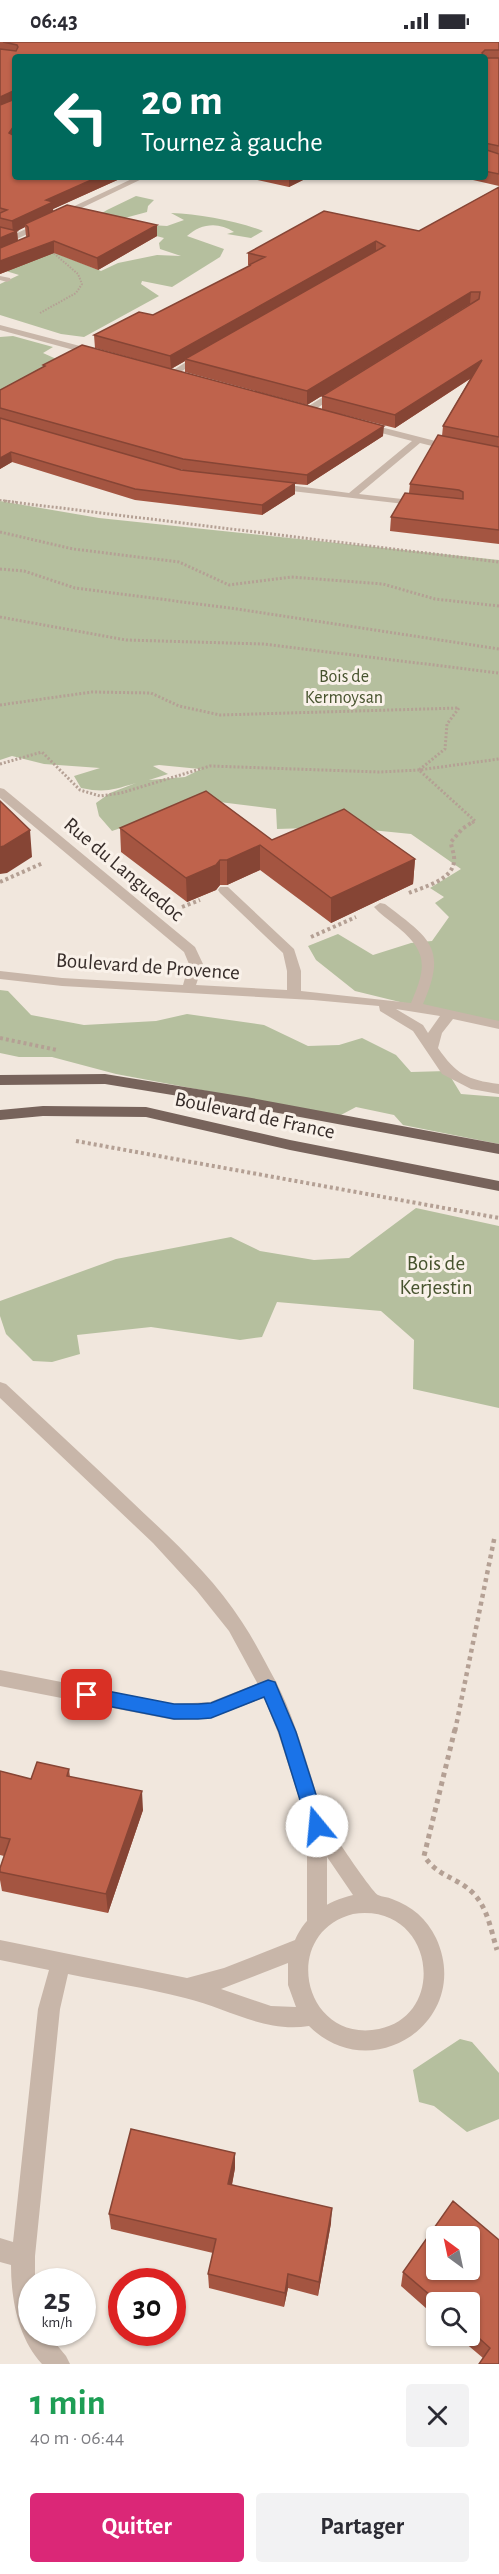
<!DOCTYPE html>
<html lang="fr">
<meta charset="utf-8">
<style>
body{margin:0;font-family:"Alegreya Sans",sans-serif;background:#f2f2f3;color:#2b2b33;height:100vh;display:flex;flex-direction:column;font-size:22px;white-space:nowrap}
*{box-sizing:border-box;margin:0}
p{font-size:20px;color:#7c7c81}
.icon{flex:none;width:33px;height:33px;fill:none;stroke:currentColor;stroke-width:2;stroke-linecap:round;stroke-linejoin:round}
.map{position:relative;height:2322px;overflow:hidden}
.side{display:flex;flex-direction:column;background:#fff;flex:1}
.side>*{flex:none}
.guide{position:absolute;left:12px;top:12px;width:476px;height:126px;border-radius:6px;box-shadow:0 2px 4px #0004;background:#00695c;color:#fff;overflow:hidden}
.needle{width:39px;rotate:327deg}
.controls{position:absolute;left:426px;top:2184px;display:grid;gap:12px}
.controls a{display:grid;place-items:center;width:54px;height:54px;border-radius:6px;background:#fff;box-shadow:0 2px 4px #0004;font-size:30px}
.speed{position:absolute;left:18px;top:2226px;display:flex;gap:12px;font-size:30px;font-weight:700;text-align:center}
.speed>*{display:grid;place-content:center;width:78px;height:78px;border-radius:50%;background:#fff;box-shadow:0 2px 4px #0004;line-height:1}
.speed small{font-size:15px;font-weight:400}
.speed .limit{border:9px solid #d22;background:#fff;color:#111}
.pin{position:absolute;display:grid;place-items:center;width:51px;height:51px;color:#fff;margin:-26px;border-radius:12px;box-shadow:0 3px 9px #0006}
.me{position:absolute;width:66px;margin:-33px;rotate:343deg;stroke-linejoin:round;filter:drop-shadow(0 0 4px #0008)}
.turn{display:flex;align-items:center;gap:21px;height:126px;padding:0 30px;font-size:27px}
.turn .icon{width:78px;height:78px;stroke-width:2.5}
.turn b{display:block;font-size:42px;line-height:51px}
.round{display:grid;place-items:center;flex:none;width:63px;height:63px;border-radius:6px;background:#f2f2f3}
.summary{display:flex;align-items:center;justify-content:space-between;height:102px;padding:0 30px}
h1{font-size:36px;font-weight:600;line-height:45px;color:#1e9e55}
.action{display:flex;gap:12px;margin-top:auto;padding:12px 30px}
.action a{flex:1;height:69px;border-radius:6px;background:#db2777;color:#fff;font-size:24px;font-weight:600;line-height:69px;text-align:center}
.action a+a{background:#f2f2f3;color:#2b2b33}
.status{display:flex;justify-content:space-between;align-items:center;height:42px;padding:0 30px;background:#fff;direction:ltr}
.status svg{height:16px;fill:currentColor}
.map>svg:first-child{display:block}
.green{fill:#b5bf9e;fill-rule:evenodd}
.lines{fill:none;stroke-linecap:round;stroke-linejoin:round}
.path-far4{stroke:#b4a094;stroke-width:2;stroke-dasharray:1.5 1.5;stroke-linecap:butt}
.path-far3{stroke:#b4a094;stroke-width:3;stroke-dasharray:2 2;stroke-linecap:butt}
.path-far2{stroke:#b4a094;stroke-width:4;stroke-dasharray:3 3;stroke-linecap:butt}
.path-far1{stroke:#b4a094;stroke-width:4.5;stroke-dasharray:4 4;stroke-linecap:butt}
.path{stroke:#b4a094;stroke-width:5;stroke-dasharray:4.5 4.5;stroke-linecap:butt}
.service{fill:#c8b6a9;fill-rule:evenodd}
.minor{fill:#c8b6a9;fill-rule:evenodd}
.tertiary{fill:#c8b6a9;fill-rule:evenodd}
.primary{fill:#77635b;fill-rule:evenodd}
.wall{fill:#a45541;fill-rule:evenodd}
.shaded-wall{fill:#864535}
.building{fill:#bf634c;stroke:#864535;stroke-width:1.5;fill-rule:evenodd}
.route{fill:#1a73e8;stroke:#114b97;stroke-width:1.5}
.labels{text-anchor:middle;stroke-width:6;stroke-linejoin:round;paint-order:stroke}
.far-park-label{font-size:18px;fill:#47532e;stroke:#f9f1e9}
.street-label{font-size:21px;fill:#362c29;stroke:#f9f1e9}
.park-label{font-size:21px;fill:#47532e;stroke:#f9f1e9}
</style>
<div class="status"><b>06:43</b><svg viewBox="0 0 49 12"><path d="M0 12V9h3v3zM5 12V6h3v6zM10 12V3h3v9zM15 12V0h3v12zM26 1h20v11H26zM47 4h2v5h-2z"/></svg></div>
<div class="map">
<svg width="499" height="2322" viewBox="0 0 499 2322">
<rect width="100%" height="100%" fill="#f1e7dd"/>
<path class="green" d="M136 154 154 158 148 164 147 170 121 177 63 214 101 229 118 221 157 213 181 214 160 207 159 201 164 196 145 191 151 183 167 184 184 178 171 171C199 172 237 179 263 189L251 196 227 192 234 190C218 179 200 182 187 194L224 207 220 215 172 245 142 239 141 242 159 254 84 295 61 292 0 273V242L19 233 6 229 107 168Z
M13 294 53 305 43 311 63 320 0 353V295Z
M0 459 99 476 499 518V982L449 972 355 949 316 918 308 904 338 892 373 913 411 901 432 899 449 875 435 861 444 855 430 846 461 827 411 792 341 785 277 787 276 767 203 758 112 789 99 774 96 761 110 751 136 741C112 748 105 751 81 746L74 734 100 726 44 722 12 714 0 718ZM159 723 200 727H201L185 735 149 738 168 732 153 724Z
M0 948 8 949 31 973 84 983 156 979 187 972 264 983 308 1004 339 1003 362 996 396 1013 411 1030 447 1029 461 1052 499 1055V1102L403 1083 394 1073 356 1065 339 1074 116 1032 52 1015H19L0 1011Z
M416 1166 499 1184V1366L413 1347 414 1298 381 1269 277 1260 262 1295 240 1298 151 1285 77 1293 80 1312 52 1320 33 1319 6 1292 0 1274V1259L116 1217 231 1195 260 1209 314 1218 349 1216Z
M460 1997 472 2000 499 2031V2077L467 2090 434 2064 419 2060 413 2028Z"/>
<g class="lines">
<path class="path-far4" d="M40 271 76 251 82 242 78 232 50 208
M0 458 16 460"/>
<path class="path-far3" d="M4 459 499 520
M0 490 73 507 179 520 229 543 291 535 383 542 435 557 499 564
M0 527 24 529 75 546 237 567 499 607
M0 575 126 598 263 602 499 631
M0 663 92 650 151 651 179 664 220 673 459 666 447 682 445 707 419 728 475 779 472 781
M0 722 42 710 80 748 100 754 121 751 210 724 379 730 419 728 499 717"/>
<path class="path-far2" d="M0 840 43 821
M409 851C423 845 453 838 454 819 455 812 451 806 451 800L462 787 474 779
M182 865 200 858
M311 895 356 875
M0 996 57 1008
M76 1099 499 1176"/>
<path class="path-far1" d="M455 1689 495 1493"/>
<path class="path" d="M455 1687 424 1814C438 1835 457 1835 473 1851 488 1866 491 1889 497 1908"/>
<path class="service" d="M0 1628 174 1662 210 1660 269 1637 276 1639 278 1645 276 1651 211 1676 174 1678 0 1644Z"/>
<path class="minor" d="M136 135H146L17 197 0 194V190L13 193Z
M0 234 10 236 11 238 7 240 0 238Z
M0 283 99 309 100 311 96 314 0 288Z
M199 312 206 314 174 334 167 332Z
M334 348 341 350 310 371H304V367Z
M365 381 455 404 457 406 452 409 420 401 359 452 419 459 424 462 422 464 274 447 269 444 274 441 349 451 412 399 362 386 360 384Z
M0 746 4 747 195 905 203 922 196 943 287 948V929L283 911 220 851 218 848 220 845H228L294 907 301 929V949L411 961C427 924 428 909 395 883 388 877 380 872 374 865L380 861 385 862C429 896 448 905 423 962L499 979V987L453 977 442 991 438 1006C456 1032 467 1038 499 1042V1052L471 1047 442 1032 413 989 380 969 379 964 313 958 62 944 0 937V929L62 936 183 943 189 922 184 910 0 756ZM396 967 440 974 428 991 423 983Z
M0 1340 6 1342C47 1380 89 1419 130 1458 169 1495 213 1534 242 1580 254 1598 264 1618 275 1638 292 1670 302 1705 313 1740 317 1753 320 1768 326 1780 331 1789 372 1850 378 1853 382 1855 388 1855 392 1857 412 1864 427 1877 436 1896 474 1978 372 2047 309 1984 263 1991 228 1966 185 1956 147 1946 107 1940 68 1932L60 1967 35 2214V2240H32V2290H46L66 2314 70 2322H42C18 2296 11 2257 11 2223L0 2220V2196L13 2200 38 1967 49 1928 0 1918V1898L187 1936 224 1926 295 1898C306 1873 327 1859 353 1853L310 1790 278 1691 261 1648 229 1589 197 1549 153 1501 0 1356ZM353 1872C434 1860 449 1973 379 1987 303 2002 279 1891 353 1872ZM288 1921V1943L296 1965 271 1964 221 1947Z"/>
<path class="tertiary" d="M317 1775 324 1778 327 1784V1880L324 1887 317 1890 310 1887 307 1880V1784L310 1778Z"/>
<path class="primary" d="M105 1032 246 1055 499 1102V1112L246 1065 105 1042 0 1043V1033Z
M43 1064 146 1065 290 1098 499 1139V1149L290 1108 146 1075 43 1074 0 1078V1068Z"/>
</g>
<path class="wall" d="M0 0H499V144L460 135H484V15H15V135H124L53 167V169L157 183V194L98 228 54 211 0 232ZM25 185 26 194 27 195 18 199 17 189Z
M244 135H309L289 145Z
M499 145V502L390 489 391 475 409 451 410 442 442 394 443 384 470 337 395 386 340 372 383 394 307 443 295 442V452L262 473 135 458 12 420 0 427V376L183 428 0 376V348L43 325V323L322 367V354L472 262H470L307 363 185 330V319L171 327 95 306 94 293 153 273 249 224 248 223V211L419 189Z
M120 786 272 798 415 817 413 842 331 881 260 828 227 843H220L216 848 187 860 121 810Z
M69 1727 70 1735 143 1768 108 1871 2 1849 0 1838V1826L4 1814 0 1813V1729L31 1737Z
M235 2126 232 2143 331 2181 318 2254 288 2246 284 2265 209 2246 208 2232 213 2211 111 2187 109 2172Z
M499 2198V2322L483 2316 457 2294H470V2260H436V2275L401 2244 403 2230Z"/>
<path class="shaded-wall" d="M13 49 14 60 0 66V55Z
M14 84 15 95 9 91Z
M98 135H124L53 167 54 171 25 182V185L13 191 12 179 46 158Z
M289 135H309L289 145Z
M157 183V194L98 228 97 216Z
M17 189 18 201 0 209V196Z
M54 199V211L0 232V219Z
M376 199V211L185 317V319L171 327 170 314Z
M471 250 470 262 307 363V349Z
M482 318 480 330 395 386V373Z
M384 384 383 394 307 443V433Z
M11 410 12 420 0 427V416Z
M295 441V452L262 473V463Z
M30 788 32 815 7 831 0 832V805Z
M260 803V828L227 843V818Z
M415 817 413 842 331 881V856Z
M220 818V843L216 848 187 860 186 836Z
M142 1749 143 1768 108 1871 106 1852Z
M235 2111V2126L229 2157 228 2142Z
M332 2166 331 2181 318 2254 319 2240Z
M288 2232V2246L284 2265 285 2251Z"/>
<path class="building" d="M3 0H499V8H485L482 11 484 15H15V50L13 49 0 55V7L16 9 18 5 17 3Z
M484 16H499V104L485 101 484 102Z
M15 57V85L14 84 9 91 15 94V135H98L46 158 53 160 12 179 0 176V171L7 168 0 166V63Z
M484 107 499 112V132L484 129Z
M499 145V395L443 384 482 318 395 373 322 354 479 257 480 250H471L307 349 185 317 385 204 376 199 170 314 94 293 139 270 153 273 251 223H249L265 215 248 211 324 169 419 189Z
M67 163 157 183 97 216 54 199 0 219V206L29 194 28 185 25 182Z
M0 185 17 189 0 196Z
M82 303 384 384 307 433 183 417 0 366V348L45 324 43 323Z
M0 376 181 428 295 441 262 463 135 447 11 410 0 416Z
M438 393 499 405V488L391 475 405 451 463 457V450L459 448 410 442Z
M206 749 272 798 344 767 415 817 331 856 260 803 227 818H220L216 823 186 836 120 786Z
M0 759 30 788 4 804 0 805Z
M37 1720 69 1727 67 1734 142 1749 106 1852 0 1830V1826L10 1797 0 1795V1729L31 1737Z
M131 2087 235 2111 228 2142 332 2166 319 2240 288 2232 285 2251 208 2232 216 2197 109 2172Z
M453 2159 499 2198V2322H479L490 2306 470 2288V2260H438L403 2230ZM436 2194H470V2228H436Z"/>
<path class="route" d="M268 1638 275 1640 296 1690 326 1784 324 1790 317 1792 311 1790 308 1784 279 1690 264 1655 211 1676 198 1677H174L87 1660 81 1658 79 1653 81 1648 87 1645 174 1662H198L211 1661Z"/>
<g class="labels">
<g class="far-park-label">
<text x="344" y="640">Bois de<tspan x="344" dy="21">Kermoysan</tspan></text>
</g>
<g class="street-label">
<text transform="translate(124 827) rotate(40)" y="7">Rue du Languedoc</text>
<text transform="translate(148 924) rotate(4)" y="7">Boulevard de Provence</text>
<text transform="translate(255 1073) rotate(12)" y="7">Boulevard de France</text>
</g>
<g class="park-label">
<text x="436" y="1228">Bois de<tspan x="436" dy="24">Kerjestin</tspan></text>
</g>
</g>
</svg>
<div class="controls">
<a><svg class="needle" viewBox="-14 -14 28 28"><path d="M0-13l5 13h-10z" fill="#e53935"/><path d="M0 13l5-13h-10z" fill="#7c7c81"/></svg></a>
<a><svg class="icon" aria-label="search" viewBox="0 0 24 24"><circle cx="10" cy="10" r="6"/><path d="M15 15l6 6"/></svg></a>
</div>
<div class="speed"><div>25<small>km/h</small></div><div class="limit">30</div></div>
<div class="pin" style="left:87px;top:1653px;background:#d93025"><svg class="icon" aria-label="arrive" viewBox="0 0 24 24"><path d="M6 21V4h12l-3 4 3 4H6"/></svg></div>
<svg class="me" style="left:317px;top:1784px" viewBox="-20 -20 40 40"><circle r="19" fill="#fff"/><path d="M0-13L10 11 0 6-10 11z" fill="#1a73e8"/></svg>
<div class="guide">
<div class="turn"><svg class="icon" aria-label="left" viewBox="0 0 24 24"><path d="M17 20v-9H6M10 6l-5 5 5 5"/></svg><div><b>20 m</b>Tournez à gauche</div></div>
</div>
</div>
<section class="side">
<div class="summary"><div><h1>1 min</h1><p>40 m · 06:44</p></div><a class="round"><svg class="icon" aria-label="close" viewBox="0 0 24 24"><path d="M6 6l12 12M18 6L6 18"/></svg></a></div>
<div class="action"><a>Quitter</a><a>Partager</a></div>
</section>
